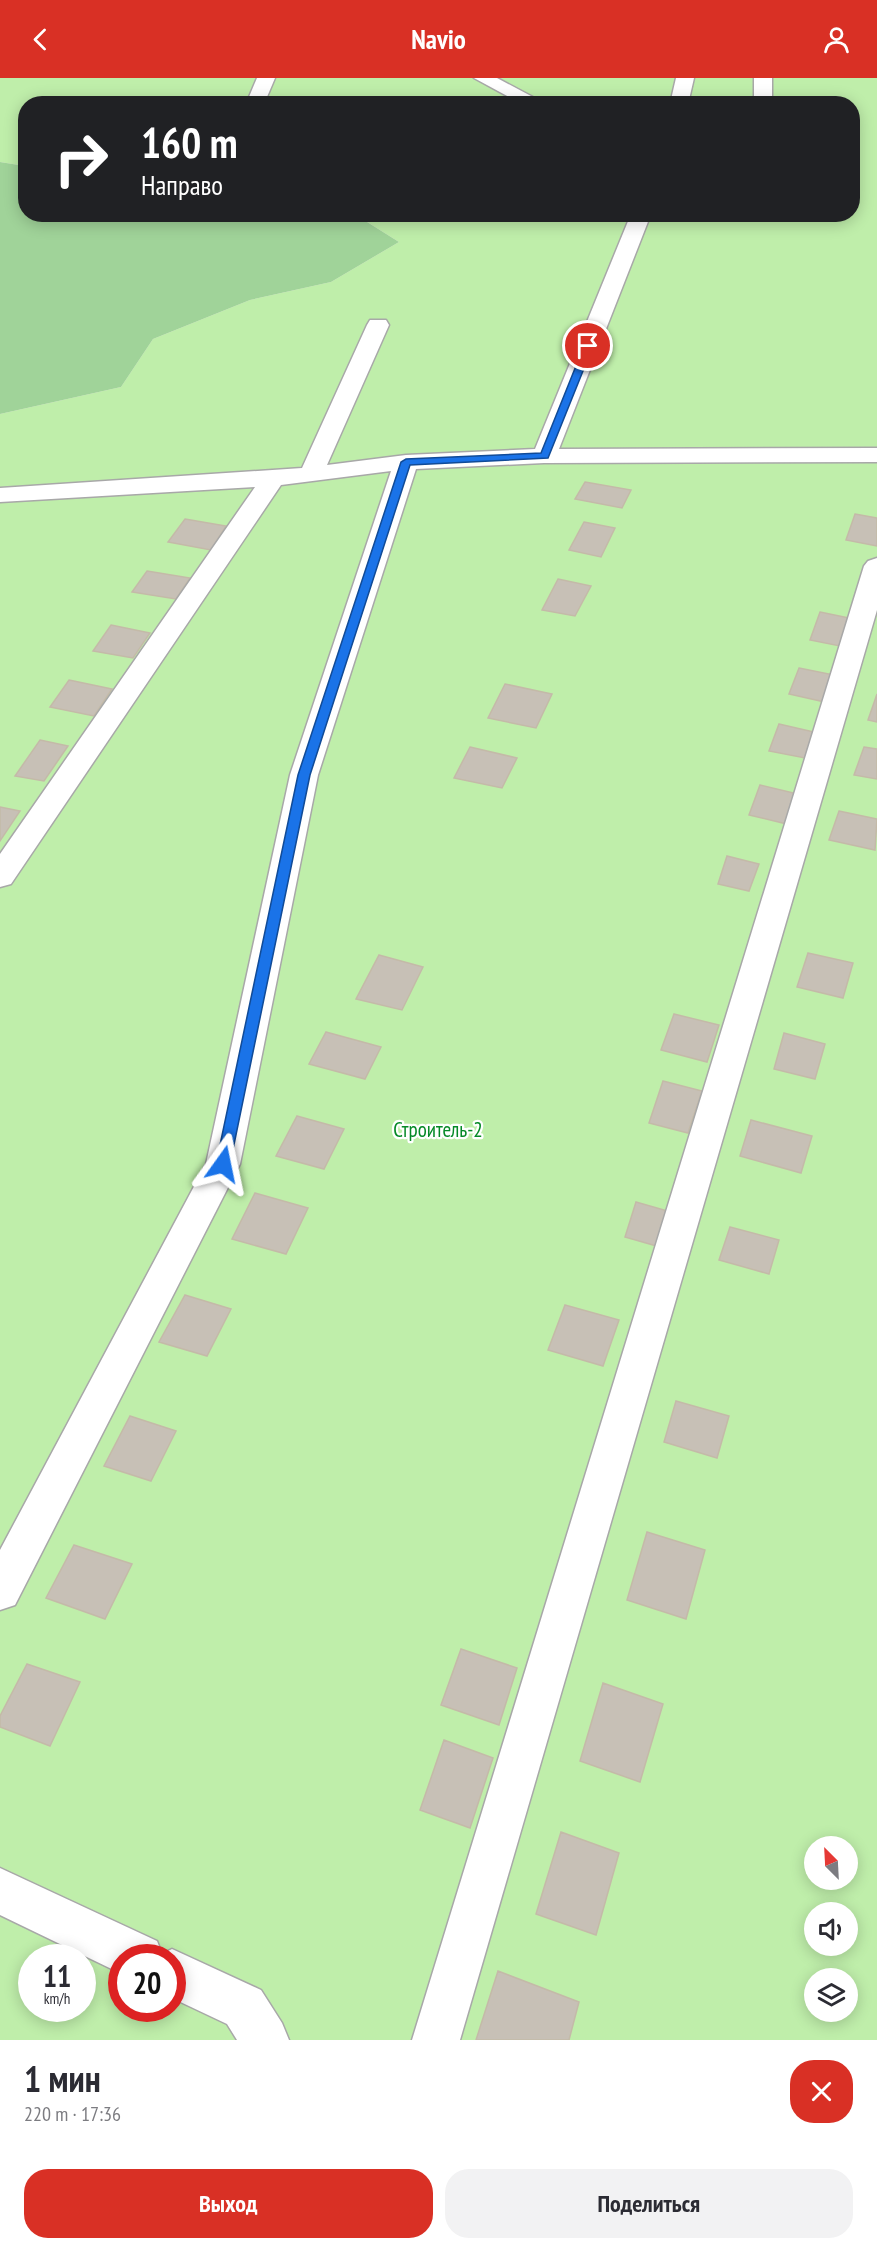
<!DOCTYPE html>
<html lang="ru">
<meta charset="utf-8">
<style>
body{margin:0;font-family:"PT Sans Narrow",sans-serif;background:#f2f2f3;color:#2b2b33;height:100vh;display:flex;flex-direction:column;font-size:22px;white-space:nowrap}
*{box-sizing:border-box;margin:0}
p{font-size:20px;color:#7c7c81}
.icon{flex:none;width:33px;height:33px;fill:none;stroke:currentColor;stroke-width:2;stroke-linecap:round;stroke-linejoin:round}
.map{position:relative;height:1962px;overflow:hidden}
.details{display:flex;flex-direction:column;background:#fff;flex:1}
.details>*{flex:none}
.banner{position:absolute;left:18px;top:18px;width:842px;height:126px;border-radius:24px;box-shadow:0 3px 15px #0003;background:#202124;color:#fff;overflow:hidden}
.needle{width:39px;rotate:336deg}
.controls{position:absolute;left:804px;top:1758px;display:grid;gap:12px}
.controls a{display:grid;place-items:center;width:54px;height:54px;border-radius:50%;background:#fff;box-shadow:0 3px 15px #0003;font-size:30px}
.speed{position:absolute;left:18px;top:1866px;display:flex;gap:12px;font-size:30px;font-weight:700;text-align:center}
.speed>*{display:grid;place-content:center;width:78px;height:78px;border-radius:50%;background:#fff;box-shadow:0 3px 15px #0003;line-height:1}
.speed small{font-size:15px;font-weight:400}
.speed .limit{border:9px solid #d22;background:#fff;color:#111}
.pin{position:absolute;display:grid;place-items:center;width:51px;height:51px;color:#fff;margin:-26px;border:3px solid #fff;border-radius:50%;box-shadow:0 2px 6px #0007}
.me{position:absolute;width:66px;margin:-33px;rotate:12deg;stroke-linejoin:round;filter:drop-shadow(0 0 4px #0008)}
.turn{display:flex;align-items:center;gap:21px;height:126px;padding:0 24px;font-size:27px}
.turn .icon{width:78px;height:78px;stroke-width:2.5}
.turn b{display:block;font-size:42px;line-height:51px}
.round{display:grid;place-items:center;flex:none;width:63px;height:63px;border-radius:24px;background:#f2f2f3}
.head{display:flex;align-items:center;justify-content:space-between;height:102px;padding:0 24px}
h1{font-size:36px;font-weight:700;line-height:45px}
.cta{display:flex;gap:12px;margin-top:auto;padding:12px 24px}
.cta a{flex:1;height:69px;border-radius:24px;background:#d93025;color:#fff;font-size:24px;font-weight:700;line-height:69px;text-align:center}
.cta a+a{background:#f2f2f3;color:#2b2b33}
header{display:flex;justify-content:space-between;align-items:center;height:78px;padding:0 24px;background:#d93025;color:#fff;font-size:27px;font-weight:700}
.map>svg:first-child{display:block}
.grass{fill:#bfeeaa;fill-rule:evenodd}
.forest{fill:#a0d399}
.building{fill:#c7c0b6;stroke:#c4baa8;stroke-width:1.5}
.lines{fill:none;stroke-linecap:round;stroke-linejoin:round}
.minor-casing{stroke:#a8a8a8;stroke-width:3}
.minor{fill:#fff;fill-rule:evenodd}
.route{fill:#1a73e8;stroke:#114b97;stroke-width:1.5}
.labels{text-anchor:middle;stroke-width:4.5;stroke-linejoin:round;paint-order:stroke}
.park-label{font-size:21px;fill:#058927;stroke:#fff}
</style>
<header><svg class="icon" aria-label="back" viewBox="0 0 24 24"><path d="M15 5l-7 7 7 7"/></svg>Navio<svg class="icon" aria-label="person" viewBox="0 0 24 24"><circle cx="12" cy="8" r="4"/><path d="M4 21q1-7 8-7t8 7"/></svg></header>
<div class="map">
<svg width="877" height="1962" viewBox="0 0 877 1962">
<rect width="100%" height="100%" fill="#f2f0e7"/>
<path class="grass" d="M0 0H877V1962H0V336L121 309 153 261 250 222 331 204 399 164 356 137 852 136V26H26L25 88 0 84ZM814 1768H848V1802H814ZM814 1834H848V1868H814ZM32 1880H82V1930H32ZM122 1880H172V1930H122ZM814 1900H848V1934H814Z"/>
<path class="forest" d="M0 84 25 88 26 136 356 137 399 164 331 204 250 222 153 261 121 309 0 336Z"/>
<path class="building" d="M585 404 631 412 622 430 575 421Z
M855 436 877 440V468L846 462Z
M185 441 226 448 211 472 168 464Z
M584 444 615 450 601 479 569 472Z
M147 493 190 500 176 521 132 514Z
M558 501 591 508 575 538 542 532Z
M820 534 859 542 850 570 810 562Z
M111 547 150 555 133 580 93 573Z
M799 590 834 597 825 624 789 616Z
M69 602 112 611 94 638 50 629Z
M505 606 552 616 536 650 488 640Z
M877 616V644L868 642Z
M779 646 814 654 805 680 769 673Z
M40 662 68 668 44 703 15 698Z
M470 669 517 680 502 710 454 700Z
M864 669 877 671V701L854 697Z
M760 707 802 717 791 747 749 737Z
M0 729 20 733 0 763Z
M839 733 877 741 875 772 829 762Z
M727 778 759 786 749 813 718 806Z
M808 875 853 885 843 920 797 909Z
M379 877 423 889 402 932 356 921Z
M674 936 719 947 707 984 661 972Z
M326 954 381 969 365 1001 309 986Z
M784 955 825 966 815 1001 774 991Z
M663 1003 702 1013 688 1055 649 1045Z
M297 1038 344 1051 324 1091 276 1078Z
M751 1042 812 1058 801 1095 740 1078Z
M255 1115 308 1130 286 1176 232 1161Z
M636 1124 678 1136 667 1171 625 1159Z
M730 1149 779 1162 769 1196 719 1182Z
M185 1217 231 1231 207 1278 159 1264Z
M565 1227 619 1242 603 1288 548 1272Z
M676 1323 729 1338 717 1380 664 1364Z
M130 1338 176 1353 151 1403 104 1388Z
M647 1454 705 1472 686 1541 627 1522Z
M74 1467 132 1486 105 1541 46 1520Z
M461 1571 517 1590 499 1647 441 1627Z
M27 1586 80 1604 50 1668 0 1649V1638Z
M603 1605 663 1626 640 1704 580 1683Z
M444 1662 493 1680 470 1750 420 1732Z
M561 1754 619 1775 596 1857 536 1836Z
M498 1893 579 1924 569 1962H476Z"/>
<g class="lines">
<g class="minor-casing">
<path id="minor" d="M257 0H275L264 26H246Z
M474 0H497L546 26H522Z
M676 0H694L688 26H670Z
M754 0H772V26H754Z
M631 136H651L559 371 877 370V384L544 385 416 391 318 697 240 1086 15 1527 0 1532V1472L206 1086 290 697 391 393 281 407 11 806 0 809V776L255 409 0 424V410L302 390 367 247 370 242H386L389 247 327 387 406 377 535 371Z
M877 480V532L460 1962H412L864 488 868 483Z
M0 1790 157 1863 162 1876 172 1871 261 1912 282 1945 289 1962H237L227 1946 172 1920V1880H122V1896L0 1837Z"/>
</g>
<use href="#minor" class="minor"/>
</g>
<path class="route" d="M588 265 593 268 548 380 410 387 310 697 230 1086 223 1092 218 1090 216 1086 298 697 401 384 406 381 541 375 584 268Z"/>
<g class="labels">
<g class="park-label">
<text x="438" y="1059">Строитель-2</text>
</g>
</g>
</svg>
<div class="controls">
<a><svg class="needle" viewBox="-14 -14 28 28"><path d="M0-13l5 13h-10z" fill="#e53935"/><path d="M0 13l5-13h-10z" fill="#7c7c81"/></svg></a>
<a><svg class="icon" aria-label="sound" viewBox="0 0 24 24"><path d="M4 9h4l5-4v14l-5-4H4zM17 9q2 3 0 6"/></svg></a>
<a><svg class="icon" aria-label="layers" viewBox="0 0 24 24"><path d="M12 4l9 5-9 5-9-5zM3 14l9 5 9-5"/></svg></a>
</div>
<div class="speed"><div>11<small>km/h</small></div><div class="limit">20</div></div>
<div class="pin" style="left:588px;top:268px;background:#d93025"><svg class="icon" aria-label="arrive" viewBox="0 0 24 24"><path d="M6 21V4h12l-3 4 3 4H6"/></svg></div>
<svg class="me" style="left:223px;top:1086px" viewBox="-20 -20 40 40"><path d="M0-17L14 15 0 8-14 15z" fill="#1a73e8" stroke="#fff" stroke-width="4"/></svg>
<div class="banner">
<div class="turn"><svg class="icon" aria-label="right" viewBox="0 0 24 24"><path d="M7 20v-9h11M14 6l5 5-5 5"/></svg><div><b>160 m</b>Направо</div></div>
</div>
</div>
<section class="details">
<div class="head"><div><h1>1 мин</h1><p>220 m · 17:36</p></div><a class="round" style="background:#d93025;color:#fff"><svg class="icon" aria-label="close" viewBox="0 0 24 24"><path d="M6 6l12 12M18 6L6 18"/></svg></a></div>
<div class="cta"><a>Выход</a><a>Поделиться</a></div>
</section>
